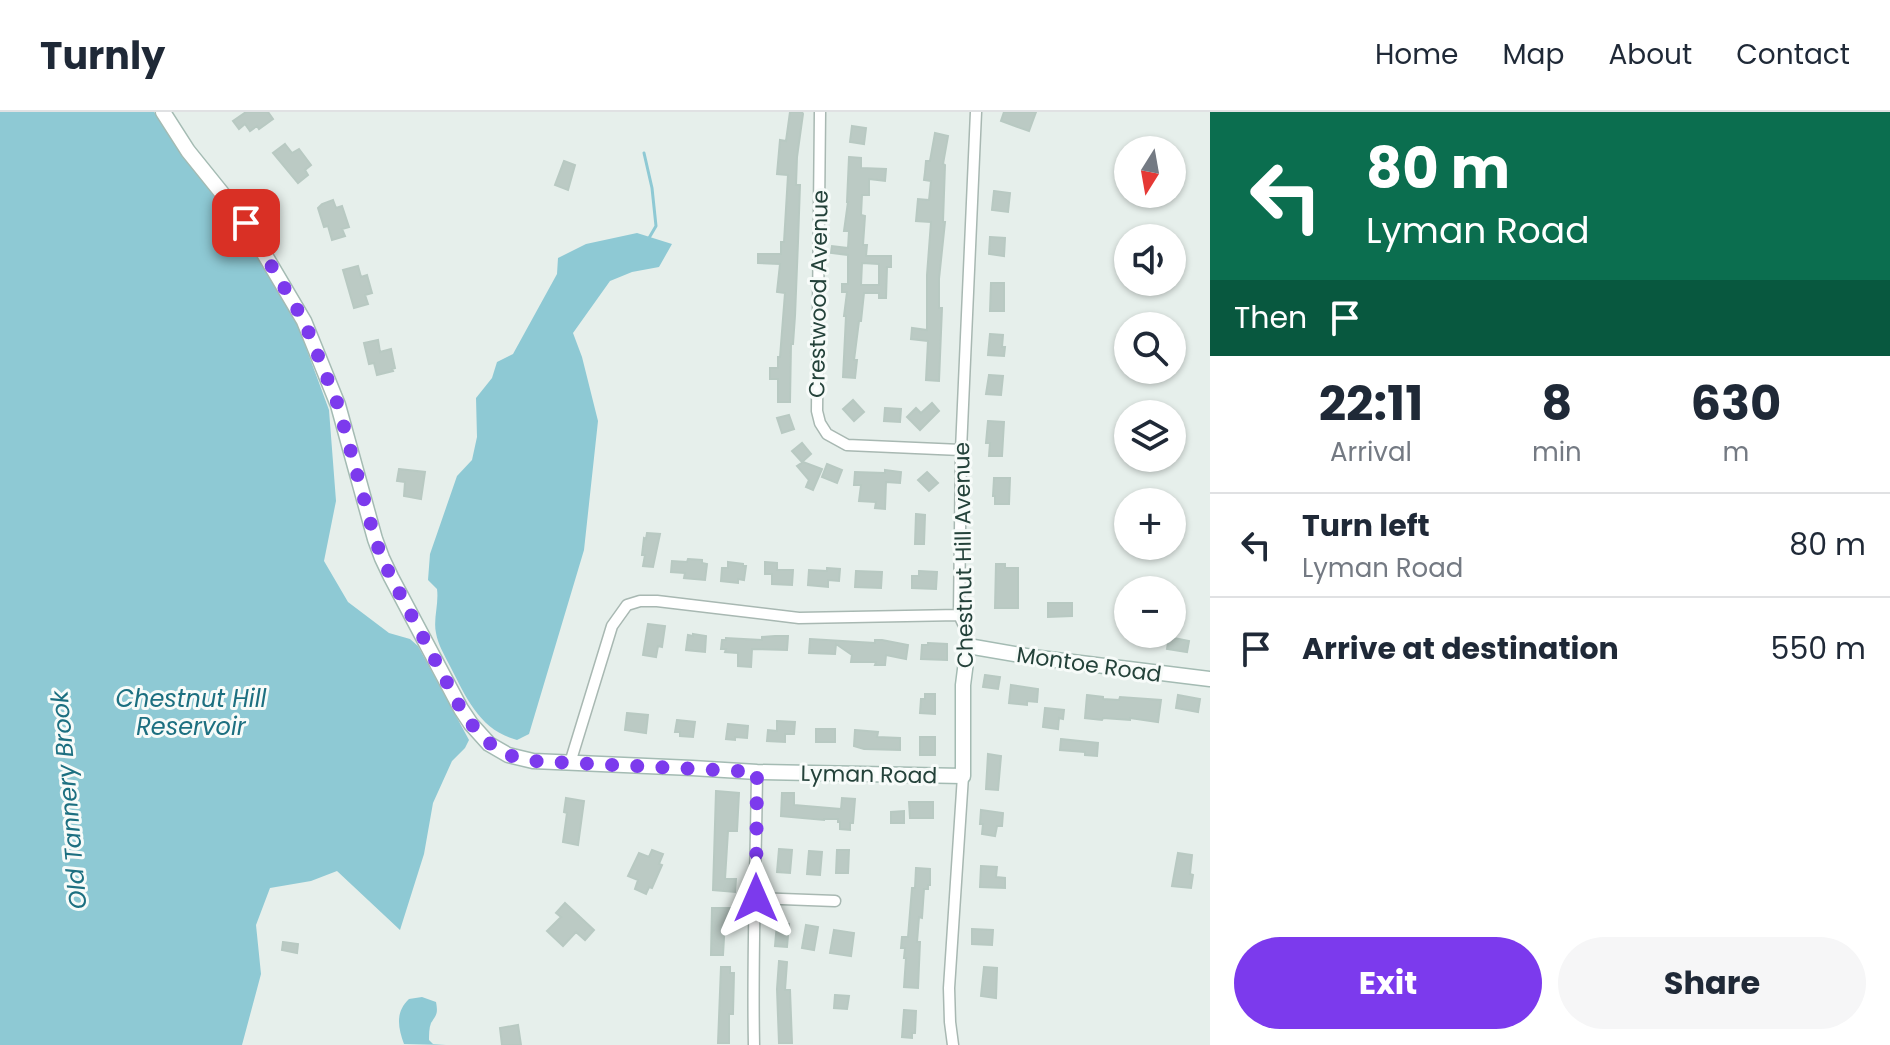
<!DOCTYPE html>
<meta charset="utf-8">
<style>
body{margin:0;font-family:Poppins,sans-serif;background:#f6f6f7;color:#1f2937;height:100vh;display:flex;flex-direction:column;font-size:30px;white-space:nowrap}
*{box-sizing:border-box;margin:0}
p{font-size:26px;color:#747a83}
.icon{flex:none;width:44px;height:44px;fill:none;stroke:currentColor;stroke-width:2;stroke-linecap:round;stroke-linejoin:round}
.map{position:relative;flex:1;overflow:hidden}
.panel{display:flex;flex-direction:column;background:#fff;width:680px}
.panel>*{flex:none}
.top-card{background:#0b6e4f;color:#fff;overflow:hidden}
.needle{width:52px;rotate:191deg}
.tools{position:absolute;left:1114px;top:24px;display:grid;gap:16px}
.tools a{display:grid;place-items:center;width:72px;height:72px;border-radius:50%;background:#fff;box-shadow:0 2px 6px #0004;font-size:40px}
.pin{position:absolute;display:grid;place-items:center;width:68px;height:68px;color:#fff;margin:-34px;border-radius:16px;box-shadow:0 4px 12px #0006}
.me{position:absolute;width:88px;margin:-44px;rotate:0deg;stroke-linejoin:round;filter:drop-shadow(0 0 6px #0008)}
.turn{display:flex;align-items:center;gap:28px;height:168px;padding:0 24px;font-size:36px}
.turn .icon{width:104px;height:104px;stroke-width:2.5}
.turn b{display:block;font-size:56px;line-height:68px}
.then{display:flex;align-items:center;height:76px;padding:0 24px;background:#0003;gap:16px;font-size:30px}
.eta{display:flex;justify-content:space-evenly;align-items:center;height:136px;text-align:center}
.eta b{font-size:48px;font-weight:700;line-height:56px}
.cta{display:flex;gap:16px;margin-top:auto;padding:16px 24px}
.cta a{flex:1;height:92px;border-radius:48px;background:#7c3aed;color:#fff;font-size:32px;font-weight:700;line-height:92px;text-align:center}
.cta a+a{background:#f6f6f7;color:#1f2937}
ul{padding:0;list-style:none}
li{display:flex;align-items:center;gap:24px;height:104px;padding:0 24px;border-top:2px solid #e0e1e3}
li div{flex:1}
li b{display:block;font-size:30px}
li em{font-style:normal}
header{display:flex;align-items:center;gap:48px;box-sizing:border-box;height:112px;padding:0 40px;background:#fff;border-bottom:2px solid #e0e1e3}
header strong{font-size:38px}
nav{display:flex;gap:44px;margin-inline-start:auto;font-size:28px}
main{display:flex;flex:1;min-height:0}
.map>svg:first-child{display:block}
.water{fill:#8ec9d4}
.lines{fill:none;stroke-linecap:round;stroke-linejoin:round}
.stream{stroke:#8ec9d4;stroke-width:3}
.building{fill:#bbcac4;stroke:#b8c9c2;stroke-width:2;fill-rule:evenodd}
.street-casing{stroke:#a8b8b2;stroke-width:13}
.secondary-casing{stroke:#a4bbb3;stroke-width:17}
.street{stroke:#fff;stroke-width:10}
.secondary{stroke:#fff;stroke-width:14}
.route{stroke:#7c3aed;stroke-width:14;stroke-dasharray:0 25.2}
.labels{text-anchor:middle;stroke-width:6;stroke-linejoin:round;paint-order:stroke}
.street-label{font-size:22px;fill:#24423a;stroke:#f7fbf9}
.water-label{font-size:24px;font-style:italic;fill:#1c6f80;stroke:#f7fbf9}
</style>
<header>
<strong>Turnly</strong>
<nav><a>Home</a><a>Map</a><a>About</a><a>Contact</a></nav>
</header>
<main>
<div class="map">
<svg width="1210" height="933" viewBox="0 0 1210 933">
<rect width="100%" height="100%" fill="#e6efeb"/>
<path class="water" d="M0 0H154L255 141 297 211 329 298 336 389 324 449 348 490 389 521 410 527 418 534 469 628 465 636 452 649 433 691 424 742 400 818 337 759 311 769 270 776 256 813 261 862 242 933H0Z
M637 121 672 132 659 155 632 160 610 169 573 221 582 245 598 309 584 438 529 622 517 628C480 618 467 587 451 556 445 544 438 533 436 521 433 507 439 492 437 477L428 468 430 442 457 364 472 348 477 325 476 286 492 266 497 250 513 242 557 162 558 146 586 132Z
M422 885 436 890C438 901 437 902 431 911 429 916 429 923 429 928L433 932 446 933 404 932C398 916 395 900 409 887Z"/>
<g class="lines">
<path class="stream" d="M644 41 652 76 656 114 649 126"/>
</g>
<path class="building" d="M246 0H268L273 7 259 17 257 14 250 19 245 12 239 17 233 9Z
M790 0H802L803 2 797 45 796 73H800L798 130 795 204 793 232H791L790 290H778V267H770V256H778V245H780L785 181 777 180 780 152 758 151V142H781V130H784L788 63 777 62 780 28 786 29Z
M1004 0H1036L1029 19 1001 9Z
M852 14 866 16 864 32 850 30Z
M935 21 948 24 943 52 945 53 943 110H945L939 167V196H942L939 269 926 268 928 229 911 227 912 216 927 218V163L931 110 916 109 918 87 929 88 931 69 924 68 925 60 926 49H930Z
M285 32 292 41 299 37 311 53 305 58 308 63 298 71 273 41Z
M849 45 861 46V56L886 57 885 69 869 67V83H862L861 103 865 104 863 133H867L866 144H891V155H887L886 186H879V181H864L861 209H859L854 248H857L855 266 843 265 846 204H844L847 180H842V172H848V143L831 141 832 134 848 136 849 119H844L848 90H847ZM862 151 879 152V173H861Z
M564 49 575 53 568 78 555 73Z
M994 79 1010 81 1008 100 992 98Z
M333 88 336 96 342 94 349 115 342 117 345 124 332 128 328 114 324 115 318 96 322 92Z
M990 125 1005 126 1004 144 989 142Z
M358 154 361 165 367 163 372 181 365 183 368 192 354 196 343 158Z
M991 171H1004V199H990Z
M990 222 1003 223 1002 235H1005L1004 244 988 243Z
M378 228 380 240 391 237 395 256 392 257 393 259 377 263 374 251 369 252 364 231Z
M989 263 1003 264 1001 283 986 282Z
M853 288 864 300 854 309 843 297Z
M932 291 939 299 920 318 907 305 916 296 921 301Z
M885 296 901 297 900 310 884 309Z
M789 303 794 317 782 321 777 306Z
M988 309 1004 310 1002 344H989L990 331H986Z
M802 331 811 342 802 350 792 339Z
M803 350 822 357 813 378 806 375 809 368 797 354Z
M827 352 842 358 837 371 822 365Z
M399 357 425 360 421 387 404 384 405 370 397 369Z
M885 358 901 360 900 371 886 370 885 397 875 396 876 390 859 389 861 373H854L855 360 885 361Z
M927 360 938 371 929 379 918 368Z
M994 366H1010L1009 392H995V384H993Z
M916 402 925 403 924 432H915Z
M647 421 660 422 653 455 643 454 645 443H642L644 426 646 427Z
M688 447 702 448V451L707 452 705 468 684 466 685 461 671 460 672 449 687 450Z
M728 450 743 452V454H746L744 468 738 467V471L721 469 722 456H728Z
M765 450 777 451V458H793L792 473 772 472V462H765Z
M996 452H1005V456H1018V496H995Z
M827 456 840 457 839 469 828 468V475L808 473 809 458 827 459Z
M856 459 882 460 881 476 855 475Z
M919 459 937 460 936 477 912 476V464H919Z
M1048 491H1072V504L1048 505Z
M648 512 665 514 662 535 658 534 656 545 643 543Z
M693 522 706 524 705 540 686 538 688 523 693 524Z
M775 524H788L787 538 752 537 751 555 738 554V541L725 540 726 537H721L722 528H726V526L762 528V525Z
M1169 525 1189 529 1187 540 1167 537Z
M810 527 875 531V528H882L908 533 906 547 886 543 885 553H875L876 550H851L852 543 836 532 835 542 809 541Z
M928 531 947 532V548L921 547 922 533H928Z
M985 563 1000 565 998 577 983 575Z
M1011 573 1038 577 1037 590 1027 589V593L1009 591Z
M925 582H935V602L920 601 921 587H925Z
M1087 583 1103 585V587L1119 588 1120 585 1161 588 1158 610 1130 606V608L1103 606 1102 608 1085 606Z
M1178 583 1200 587 1198 600 1176 596Z
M1045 596 1064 598 1063 607 1059 606 1058 617 1043 615Z
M627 601 648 603 646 621 625 618Z
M677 608 695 610 693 625 680 624V620H675Z
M777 609 795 610 794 622H785V630L767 629 768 618 777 619Z
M728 612 748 614 747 626 735 625V628L726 627Z
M816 617H835V630H816Z
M855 618 878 620 877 625 900 626V638L864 637 854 634Z
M920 625H935V643H920Z
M1061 627 1098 631 1097 644 1085 643V640L1060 638Z
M988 642 1001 644 998 678 986 677Z
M716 679 739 681 737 719H728L725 767H736L735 780 713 778Z
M782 681H794V693L841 697 842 686 855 687 853 711H850V718L840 717V710H838V707H824V708L781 704Z
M566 686 584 689 578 733 563 730 567 701 564 700Z
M909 690H933V706H910Z
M981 698 1003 701 1002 714H997L995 724 982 722 983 712H980Z
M904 699V711H891V700Z
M779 737 792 738 790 761 777 760Z
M652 738 663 742 659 752 662 753 652 776 649 775 646 782 635 777 638 768 628 764 639 741 649 745Z
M837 738H849L848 761H836Z
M809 739 822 740 820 763 807 762Z
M1178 741 1192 743 1190 762 1193 763 1191 776 1172 774Z
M981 754 997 755 996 765 1005 766V776L980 775Z
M916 756 930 757V773H928V777H924L922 806 919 805 917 830H920L918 876 904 875 906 846H904L905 836H901L902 825H908L912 776H915Z
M565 791 594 818 585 828 576 820 563 834 547 819 561 805 556 801Z
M712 796H735V809H725L723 843H711Z
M777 811 789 812 787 835 775 834Z
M806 813 818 815 814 838 802 836Z
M972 817 993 818 992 833 972 832Z
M834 818 854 821 851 844 830 841Z
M283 830 298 832 297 841 282 838Z
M779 849 787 850 785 878H790L792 931H779L777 877Z
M721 855H730V861H734L733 902H729V931H718Z
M984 855 997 856 996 886 981 884Z
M835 883 849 884 847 897 834 896Z
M904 898 916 899 915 921H912V926L902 925Z
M518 913 521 933H502L500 916Z"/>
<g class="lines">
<g class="street-casing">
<path id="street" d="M820 0 817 299 820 311 827 322 847 333 961 338
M968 534 966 518 959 503 961 338 976 0
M570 651 612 514 627 493 640 489H657L799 506 959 503
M756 786 835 789
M754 933C752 842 756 751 757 660
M953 933 950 910 949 876 963 664"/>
</g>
<g class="secondary-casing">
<path id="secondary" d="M163 0 188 39 246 111 304 209 338 293 375 427 382 446 391 465 461 597 471 612 489 632 508 643 533 649 692 656 757 660 963 664V573L968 534 1032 545 1210 567"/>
</g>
<use href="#street" class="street"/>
<use href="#secondary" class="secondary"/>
</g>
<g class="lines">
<path class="route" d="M246 111 304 209 338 293 375 427 382 446 391 465 461 597C480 626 497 644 533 649L757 660 756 786"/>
</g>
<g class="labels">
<g class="street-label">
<text transform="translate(818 182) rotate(-89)" y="8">Crestwood Avenue</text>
<text transform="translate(963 443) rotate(-91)" y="8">Chestnut Hill Avenue</text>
<text transform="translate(1089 552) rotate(8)" y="8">Montoe Road</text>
<text transform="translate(869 662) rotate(1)" y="8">Lyman Road</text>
</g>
<g class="water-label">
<text x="191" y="595">Chestnut Hill<tspan x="191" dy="28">Reservoir</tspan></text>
<text transform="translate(69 688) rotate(-95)" y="8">Old Tannery Brook</text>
</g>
</g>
</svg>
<div class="tools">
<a><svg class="needle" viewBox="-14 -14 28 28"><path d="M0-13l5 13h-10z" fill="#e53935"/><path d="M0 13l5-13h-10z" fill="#747a83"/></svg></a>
<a><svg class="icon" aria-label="sound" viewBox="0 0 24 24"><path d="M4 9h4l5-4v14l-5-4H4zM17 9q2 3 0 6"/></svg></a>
<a><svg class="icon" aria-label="search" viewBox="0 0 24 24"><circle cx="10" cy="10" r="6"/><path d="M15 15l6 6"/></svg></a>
<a><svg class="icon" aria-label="layers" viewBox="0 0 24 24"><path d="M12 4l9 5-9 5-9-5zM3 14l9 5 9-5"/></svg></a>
<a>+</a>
<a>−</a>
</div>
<div class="pin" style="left:246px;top:111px;background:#d93025"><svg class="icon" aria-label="arrive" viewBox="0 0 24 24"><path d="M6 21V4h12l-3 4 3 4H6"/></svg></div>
<svg class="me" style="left:756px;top:786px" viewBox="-20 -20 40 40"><path d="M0-17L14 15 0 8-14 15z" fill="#7c3aed" stroke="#fff" stroke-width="4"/></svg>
</div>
<section class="panel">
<div class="top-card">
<div class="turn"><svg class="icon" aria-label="left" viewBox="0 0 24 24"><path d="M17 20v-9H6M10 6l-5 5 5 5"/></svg><div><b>80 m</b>Lyman Road</div></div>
<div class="then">Then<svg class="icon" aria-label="arrive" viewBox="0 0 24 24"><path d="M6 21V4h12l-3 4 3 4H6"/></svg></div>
</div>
<div class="eta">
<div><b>22:11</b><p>Arrival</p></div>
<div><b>8</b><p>min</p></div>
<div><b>630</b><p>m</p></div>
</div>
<ul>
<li><svg class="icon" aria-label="left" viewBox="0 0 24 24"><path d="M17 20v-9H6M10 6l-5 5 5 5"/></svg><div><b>Turn left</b><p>Lyman Road</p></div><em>80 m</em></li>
<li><svg class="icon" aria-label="arrive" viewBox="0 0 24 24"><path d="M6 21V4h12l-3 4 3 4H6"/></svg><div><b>Arrive at destination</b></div><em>550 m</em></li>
</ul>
<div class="cta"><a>Exit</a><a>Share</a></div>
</section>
</main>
